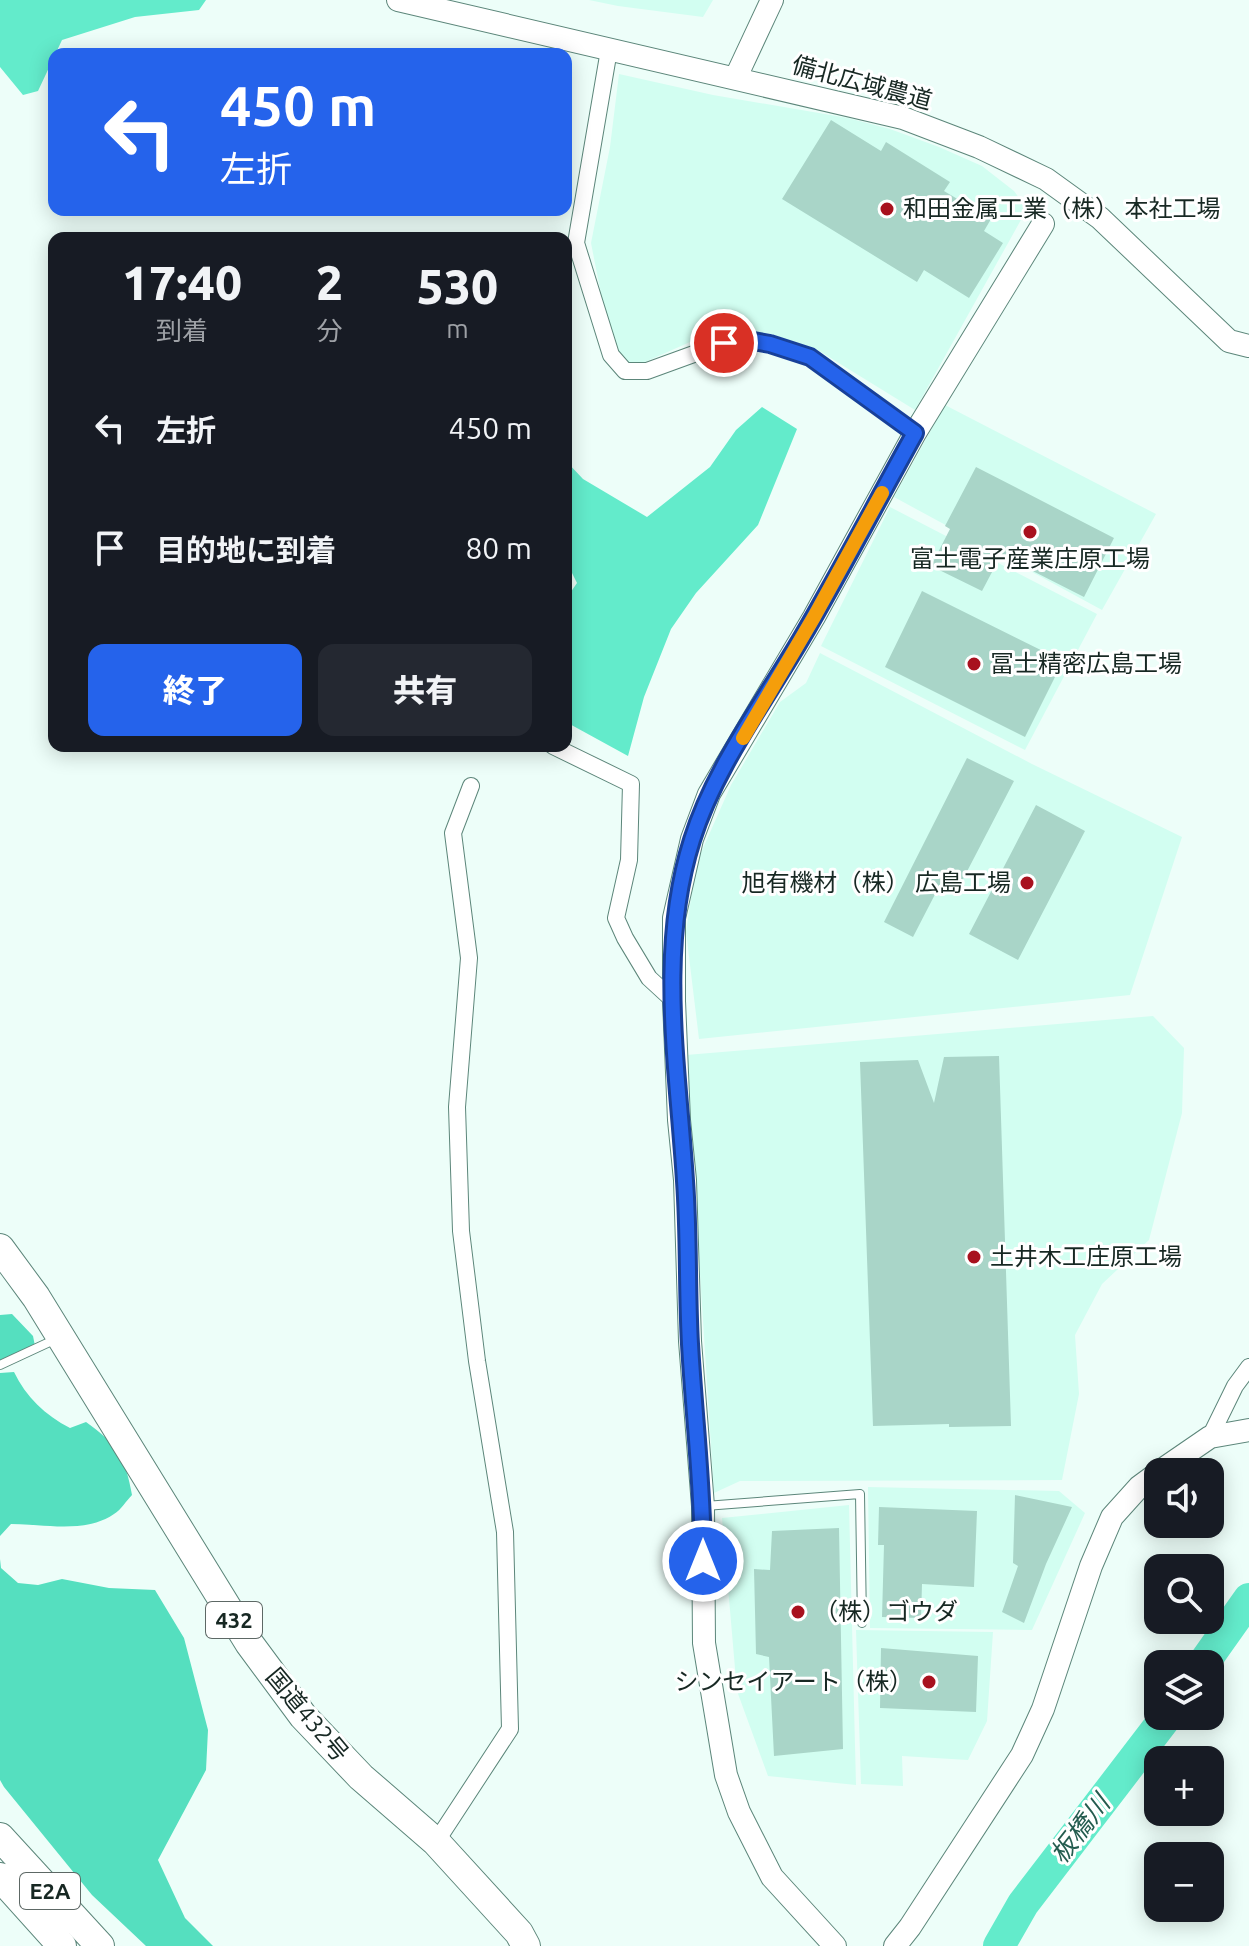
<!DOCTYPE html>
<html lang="ja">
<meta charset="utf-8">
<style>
body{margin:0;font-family:Ubuntu,"Noto Sans JP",sans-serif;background:#242831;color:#f1f3f6;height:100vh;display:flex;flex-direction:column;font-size:30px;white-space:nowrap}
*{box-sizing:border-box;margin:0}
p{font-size:26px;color:#9ea1a6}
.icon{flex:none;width:44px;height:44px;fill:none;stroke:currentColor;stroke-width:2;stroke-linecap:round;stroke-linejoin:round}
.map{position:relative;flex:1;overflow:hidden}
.side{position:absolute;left:48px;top:232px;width:524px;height:520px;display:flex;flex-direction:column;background:#171b24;border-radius:16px;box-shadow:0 4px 20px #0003}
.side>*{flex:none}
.hud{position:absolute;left:48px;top:48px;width:524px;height:168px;border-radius:16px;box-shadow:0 4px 20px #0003;background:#2563eb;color:#fff;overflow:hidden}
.tools{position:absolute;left:1144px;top:1458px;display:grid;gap:16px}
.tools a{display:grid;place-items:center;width:80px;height:80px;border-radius:16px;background:#171b24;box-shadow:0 4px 20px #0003;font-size:40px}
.pin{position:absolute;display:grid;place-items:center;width:68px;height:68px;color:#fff;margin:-34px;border:4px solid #fff;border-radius:50%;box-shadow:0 2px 8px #0007}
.me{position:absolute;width:88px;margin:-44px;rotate:0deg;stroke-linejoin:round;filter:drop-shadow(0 0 6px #0008)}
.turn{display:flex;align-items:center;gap:28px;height:168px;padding:0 40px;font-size:36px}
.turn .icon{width:104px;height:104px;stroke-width:2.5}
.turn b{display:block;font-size:56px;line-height:68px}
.eta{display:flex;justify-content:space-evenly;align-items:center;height:136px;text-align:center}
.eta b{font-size:48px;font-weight:800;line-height:56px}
.action{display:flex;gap:16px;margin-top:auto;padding:16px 40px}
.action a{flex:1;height:92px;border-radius:16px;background:#2563eb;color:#fff;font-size:32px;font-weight:800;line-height:92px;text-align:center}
.action a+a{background:#242831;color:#f1f3f6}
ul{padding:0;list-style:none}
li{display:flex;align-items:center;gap:24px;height:120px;padding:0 40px}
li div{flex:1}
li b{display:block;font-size:30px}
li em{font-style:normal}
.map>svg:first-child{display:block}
.built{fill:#d2fef1}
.forest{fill:#55dfbf}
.water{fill:#63ebcb}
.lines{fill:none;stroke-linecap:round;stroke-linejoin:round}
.river{stroke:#63ebcb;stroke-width:32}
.building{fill:#a9d5c8}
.lane-casing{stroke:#5c867a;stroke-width:10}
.street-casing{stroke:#5c867a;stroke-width:18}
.secondary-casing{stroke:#5c867a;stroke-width:24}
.highway-casing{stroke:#5c867a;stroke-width:30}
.lane{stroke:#fff;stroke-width:8}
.street{stroke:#fff;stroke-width:16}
.secondary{stroke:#fff;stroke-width:22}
.highway{stroke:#fff;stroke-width:28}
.route-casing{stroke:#184099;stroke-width:20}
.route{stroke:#2563eb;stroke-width:14}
.slow{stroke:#f59e0b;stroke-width:14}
.poi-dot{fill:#a8111e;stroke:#fff;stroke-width:3}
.labels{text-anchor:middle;stroke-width:6;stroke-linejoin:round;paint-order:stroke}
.shield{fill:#fff;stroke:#5d6865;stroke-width:2}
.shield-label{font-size:22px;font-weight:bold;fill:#172823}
.street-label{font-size:24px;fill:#172823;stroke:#fff}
.poi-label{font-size:24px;fill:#172823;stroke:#fff;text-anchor:start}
.water-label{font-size:26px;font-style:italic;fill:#245c4f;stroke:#fff}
</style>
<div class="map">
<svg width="1249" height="1946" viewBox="0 0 1249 1946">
<rect width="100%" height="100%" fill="#edfef9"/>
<path class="built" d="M589 0H713L703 17 618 6Z
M619 74 713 95 848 118 890 129 939 147 982 166 1014 191 1027 209 915 410 816 349 771 334 717 330 645 362 626 363 619 352 604 309 591 243 610 147Z
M945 405 1156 514 1102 610 894 497Z
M890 507 1097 614 1025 750 821 646Z
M820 653 1032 764 1182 837 1130 995 699 1039 686 932 696 864 731 785 780 702 806 683Z
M1153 1016 1184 1048 1182 1113 1149 1240 1102 1284 1075 1335 1079 1394 1062 1480 740 1481 714 1493 686 1055Z
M868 1487 1059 1491 1085 1513 1032 1630 870 1628Z
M849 1505 856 1785 768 1776 737 1691 722 1518Z
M856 1630 993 1632 987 1721 968 1760 902 1756 903 1786 861 1784Z"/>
<path class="forest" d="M12 1314 33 1336 35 1346 0 1362V1315Z
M14 1372C26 1397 45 1415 70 1428L86 1422C116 1443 126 1459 132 1495 126 1501 121 1510 114 1514 85 1534 44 1524 11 1524L0 1536V1373Z
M0 1559 1 1568 18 1583 38 1585 62 1579 109 1588 155 1590 184 1638 208 1730 206 1770 158 1860 185 1918 213 1946H146L92 1895 4 1787 0 1780Z"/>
<path class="water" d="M0 0H206L199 10 135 17 62 40 38 91 23 95 0 67Z
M762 407 797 429 758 525 696 593 671 629 644 697 628 756 566 722V599L577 583 566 561V461L583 479 647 517 710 467 736 430Z"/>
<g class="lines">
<path class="river" d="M1203 1664 1249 1599
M999 1946 1023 1904 1167 1716"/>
</g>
<path class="building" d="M831 120 881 151 886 142 950 182 944 191 991 219 984 231 1003 243 969 298 924 270 917 282 782 199Z
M976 467 1114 538 1084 597 1001 555 982 591 931 566 950 529 945 526Z
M922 591 1063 661 1025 737 885 667Z
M967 758 1014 781 961 883 945 875 913 937 884 922Z
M1036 805 1085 831 1018 960 969 934Z
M999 1056 1011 1426 949 1427V1424L873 1426 860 1062 918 1060 934 1103 944 1057Z
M1015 1495 1072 1507 1046 1564 1024 1623 1002 1612 1018 1566 1013 1563Z
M879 1507 977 1511 974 1587 922 1584 921 1618 882 1617 884 1545H878Z
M839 1528 843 1749 774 1756 769 1657 756 1654 754 1569 770 1570 772 1531Z
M881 1648 978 1656 976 1712 880 1708Z"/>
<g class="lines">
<g class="lane-casing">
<path id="lane" d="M0 1365 56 1339
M705 1506 860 1494 862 1623"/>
</g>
<g class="street-casing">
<path id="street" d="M609 50 576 243 611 355 625 371H647L724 343 742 339 770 344 810 357 915 433
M553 746 631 784 629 860 616 918 625 938 649 978 674 1001
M1210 1437 1235 1386 1249 1367
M436 1842 510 1729 505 1532 477 1361 461 1231 457 1107 469 958 453 833 471 786"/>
</g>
<g class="secondary-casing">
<path id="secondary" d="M398 0 903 118 979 147 1046 179 1100 218 1229 341 1249 346
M736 77 772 0
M1159 1472 1210 1437 1249 1430
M835 1946 772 1877 739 1812 726 1775 704 1643 703 1506 690 1341 685 1180 679 1120 674 1001V918L692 839 709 794 814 617 915 433 1043 224
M895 1946 910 1927 1022 1755 1043 1709 1091 1566 1112 1517 1139 1487 1158 1473"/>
</g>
<g class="highway-casing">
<path id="highway" d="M0 1248 36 1297 249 1643 303 1716 361 1777 436 1842 519 1933 526 1946
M0 1837 100 1946
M0 1877 62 1946"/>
</g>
<use href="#lane" class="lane"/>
<use href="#street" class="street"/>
<use href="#secondary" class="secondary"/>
<use href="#highway" class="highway"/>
</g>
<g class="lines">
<g class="route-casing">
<path id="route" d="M703 1561C703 1488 694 1416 690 1344 687 1290 689 1235 685 1181 678 1068 657 950 692 840 714 769 764 702 801 639 841 571 877 501 915 433L810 357 770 344 742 339 724 343"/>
</g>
<use href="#route" class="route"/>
<path class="slow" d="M743 738 814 617 882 493"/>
</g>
<g class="poi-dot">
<circle cx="887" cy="209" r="8"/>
<circle cx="1030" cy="532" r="8"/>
<circle cx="974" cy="664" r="8"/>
<circle cx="1027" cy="883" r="8"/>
<circle cx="974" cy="1257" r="8"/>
<circle cx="798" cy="1612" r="8"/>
<circle cx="929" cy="1682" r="8"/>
</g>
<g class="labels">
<g class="shield">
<rect x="206" y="1602" width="56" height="36" rx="6"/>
<rect x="20" y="1873" width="60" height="36" rx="6"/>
</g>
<g class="shield-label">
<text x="234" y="1628">432</text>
<text x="50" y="1899">E2A</text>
</g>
<g class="street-label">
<text transform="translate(862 83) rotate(15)" y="8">備北広域農道</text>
<text transform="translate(307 1715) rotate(50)" y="8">国道432号</text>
</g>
<g class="poi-label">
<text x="903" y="217">和田金属工業（株） 本社工場</text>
<text x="1030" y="567" text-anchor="middle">富士電子産業庄原工場</text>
<text x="990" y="672">冨士精密広島工場</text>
<text x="1011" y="891" text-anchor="end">旭有機材（株） 広島工場</text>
<text x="990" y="1265">土井木工庄原工場</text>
<text x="814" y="1620">（株）ゴウダ</text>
<text x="913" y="1690" text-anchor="end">シンセイアート（株）</text>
</g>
<g class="water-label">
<text transform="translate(1080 1829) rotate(-52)" y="9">板橋川</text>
</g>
</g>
</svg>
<div class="tools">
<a><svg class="icon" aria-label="sound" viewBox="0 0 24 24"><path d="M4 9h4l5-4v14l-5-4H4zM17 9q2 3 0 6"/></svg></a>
<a><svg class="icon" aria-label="search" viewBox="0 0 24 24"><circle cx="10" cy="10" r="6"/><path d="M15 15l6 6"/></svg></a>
<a><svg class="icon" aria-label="layers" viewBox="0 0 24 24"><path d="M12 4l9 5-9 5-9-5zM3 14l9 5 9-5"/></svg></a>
<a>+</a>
<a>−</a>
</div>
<div class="pin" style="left:724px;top:343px;background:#d93025"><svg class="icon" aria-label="arrive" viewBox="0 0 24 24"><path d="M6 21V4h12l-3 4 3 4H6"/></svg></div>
<svg class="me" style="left:703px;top:1561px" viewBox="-20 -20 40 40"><circle r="17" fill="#2563eb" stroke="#fff" stroke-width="3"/><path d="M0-11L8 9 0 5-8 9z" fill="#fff"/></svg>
<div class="hud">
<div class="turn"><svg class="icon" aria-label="left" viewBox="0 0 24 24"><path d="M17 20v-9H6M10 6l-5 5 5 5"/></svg><div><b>450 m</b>左折</div></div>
</div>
<section class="side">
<div class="eta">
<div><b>17:40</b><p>到着</p></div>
<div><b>2</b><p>分</p></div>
<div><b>530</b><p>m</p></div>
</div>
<ul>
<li><svg class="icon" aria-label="left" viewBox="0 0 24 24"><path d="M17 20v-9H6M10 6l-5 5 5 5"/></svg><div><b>左折</b></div><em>450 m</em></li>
<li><svg class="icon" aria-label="arrive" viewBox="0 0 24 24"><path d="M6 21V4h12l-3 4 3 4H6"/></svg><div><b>目的地に到着</b></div><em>80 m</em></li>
</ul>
<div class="action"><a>終了</a><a>共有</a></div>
</section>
</div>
